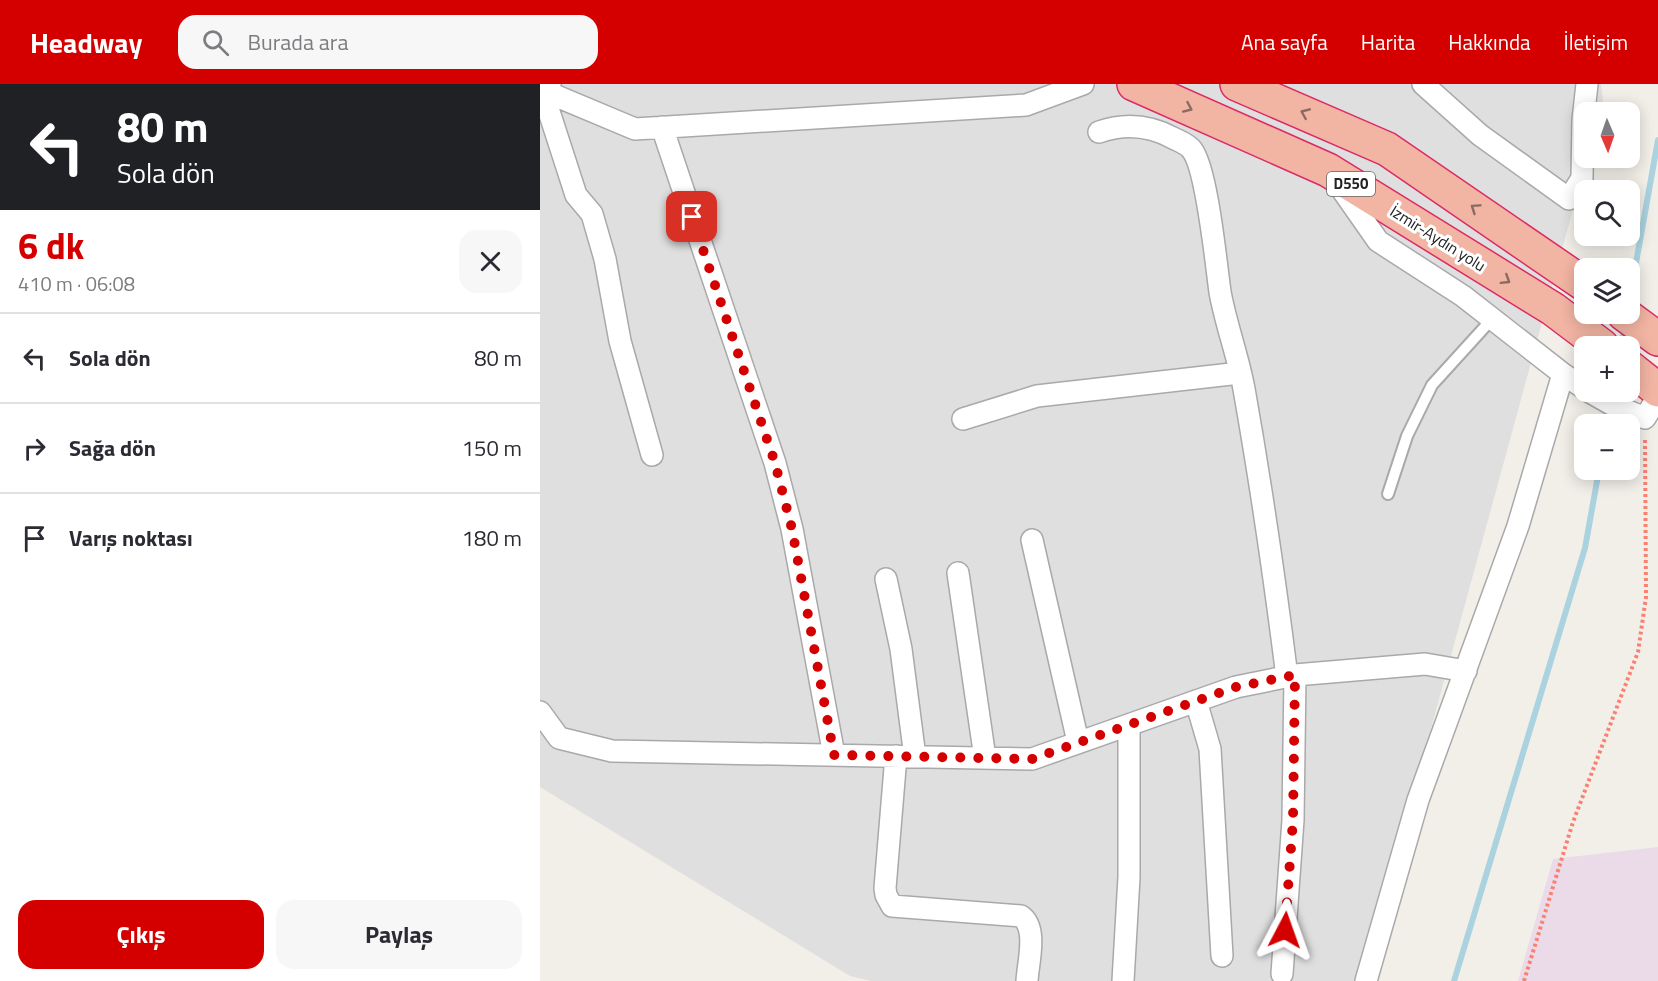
<!DOCTYPE html>
<html lang="tr">
<meta charset="utf-8">
<style>
body{margin:0;font-family:"Titillium Web",sans-serif;background:#f7f7f7;color:#2b2b33;height:100vh;display:flex;flex-direction:column;font-size:22px;white-space:nowrap}
*{box-sizing:border-box;margin:0}
p{font-size:20px;color:#7c7c81}
.icon{flex:none;width:33px;height:33px;fill:none;stroke:currentColor;stroke-width:2;stroke-linecap:round;stroke-linejoin:round}
.map{position:relative;flex:1;overflow:hidden}
.drawer{display:flex;flex-direction:column;background:#fff;width:540px}
.drawer>*{flex:none}
.top-card{background:#202124;color:#fff;overflow:hidden}
.needle{width:39px;rotate:178deg}
.tools{position:absolute;left:1034px;top:18px;display:grid;gap:12px}
.tools a{display:grid;place-items:center;width:66px;height:66px;border-radius:12px;background:#fff;box-shadow:0 3px 15px #0003;font-size:30px}
.pin{position:absolute;display:grid;place-items:center;width:51px;height:51px;color:#fff;margin:-26px;border-radius:12px;box-shadow:0 3px 9px #0006}
.me{position:absolute;width:66px;margin:-33px;rotate:4deg;stroke-linejoin:round;filter:drop-shadow(0 0 4px #0008)}
.turn{display:flex;align-items:center;gap:21px;height:126px;padding:0 18px;font-size:27px}
.turn .icon{width:78px;height:78px;stroke-width:2.5}
.turn b{display:block;font-size:42px;line-height:51px}
.round{display:grid;place-items:center;flex:none;width:63px;height:63px;border-radius:18px;background:#f7f7f7}
.overview{display:flex;align-items:center;justify-content:space-between;height:102px;padding:0 18px}
h1{font-size:36px;font-weight:700;line-height:45px;color:#d40000}
.primary-button{display:flex;gap:12px;margin-top:auto;padding:12px 18px}
.primary-button a{flex:1;height:69px;border-radius:18px;background:#d40000;color:#fff;font-size:24px;font-weight:700;line-height:69px;text-align:center}
.primary-button a+a{background:#f7f7f7;color:#2b2b33}
ul{padding:0;list-style:none}
li{display:flex;align-items:center;gap:18px;height:90px;padding:0 18px;border-top:2px solid #e1e1e2}
li div{flex:1}
li b{display:block;font-size:22px}
li em{font-style:normal}
header{display:flex;align-items:center;gap:36px;box-sizing:border-box;height:84px;padding:0 30px;background:#d40000;color:#fff}
header strong{font-size:28px}
nav{display:flex;gap:33px;margin-inline-start:auto;font-size:21px}
.search{width:420px;height:54px;background:#f7f7f7;display:flex;align-items:center;gap:15px;box-sizing:border-box;padding:0 21px;border-radius:18px;color:#7c7c81;font-size:22px}
main{display:flex;flex:1;min-height:0}
.map>svg:first-child{display:block}
.residential{fill:#e0dfdf}
.industrial{fill:#ebdbe8}
.lines{fill:none;stroke-linecap:round;stroke-linejoin:round}
.stream{stroke:#aad3df;stroke-width:6}
.service-casing{stroke:#a9a9a9;stroke-width:14}
.minor-casing{stroke:#a9a9a9;stroke-width:24}
.tertiary-casing{stroke:#a9a9a9;stroke-width:30}
.trunk-casing{stroke:#dc2a67;stroke-width:36}
.path{stroke:#fa8072;stroke-width:4;stroke-dasharray:3 3;stroke-linecap:butt}
.service{stroke:#fff;stroke-width:10}
.minor{stroke:#fff;stroke-width:21}
.tertiary{stroke:#fff;stroke-width:27}
.trunk{stroke:#f2b4a3;stroke-width:33}
.oneway{stroke:#8a6b62}
.route{stroke:#d40000;stroke-width:10;stroke-dasharray:0 18}
.labels{text-anchor:middle;stroke-width:6;stroke-linejoin:round;paint-order:stroke}
.shield{fill:#fff;stroke:#646464;stroke-width:1.5}
.shield-label{font-size:15px;font-weight:bold;fill:#222}
.street-label{font-size:16px;fill:#222;stroke:#fff}
</style>
<header>
<strong>Headway</strong>
<div class="search"><svg class="icon" aria-label="search" viewBox="0 0 24 24"><circle cx="10" cy="10" r="6"/><path d="M15 15l6 6"/></svg>Burada ara</div>
<nav><a>Ana sayfa</a><a>Harita</a><a>Hakkında</a><a>İletişim</a></nav>
</header>
<main>
<section class="drawer">
<div class="top-card">
<div class="turn"><svg class="icon" aria-label="left" viewBox="0 0 24 24"><path d="M17 20v-9H6M10 6l-5 5 5 5"/></svg><div><b>80 m</b>Sola dön</div></div>
</div>
<div class="overview"><div><h1>6 dk</h1><p>410 m · 06:08</p></div><a class="round"><svg class="icon" aria-label="close" viewBox="0 0 24 24"><path d="M6 6l12 12M18 6L6 18"/></svg></a></div>
<ul>
<li><svg class="icon" aria-label="left" viewBox="0 0 24 24"><path d="M17 20v-9H6M10 6l-5 5 5 5"/></svg><div><b>Sola dön</b></div><em>80 m</em></li>
<li><svg class="icon" aria-label="right" viewBox="0 0 24 24"><path d="M7 20v-9h11M14 6l5 5-5 5"/></svg><div><b>Sağa dön</b></div><em>150 m</em></li>
<li><svg class="icon" aria-label="arrive" viewBox="0 0 24 24"><path d="M6 21V4h12l-3 4 3 4H6"/></svg><div><b>Varış noktası</b></div><em>180 m</em></li>
</ul>
<div class="primary-button"><a>Çıkış</a><a>Paylaş</a></div>
</section>
<div class="map">
<svg width="1118" height="897" viewBox="0 0 1118 897">
<rect width="100%" height="100%" fill="#f2efe9"/>
<path class="residential" d="M0 0H1061L1063 16 1059 28H1044L1047 74 822 897H331L310 892 0 703Z"/>
<path class="industrial" d="M1118 763V897H978L1013 775Z"/>
<g class="lines">
<path class="stream" d="M1089 218 1118 56
M1081 262 1085 242
M1067 340 1073 308
M914 897 1045 464 1059 386"/>
<g class="service-casing">
<path id="service" d="M848 410 867 352 892 301 952 235"/>
</g>
<g class="minor-casing">
<path id="minor" d="M883 0 940 51 1029 115 1042 94 1043 36 1047 0
M2 6 95 45 486 21 543 0
M2 6 36 111 52 130 65 175 80 257 112 371
M122 43 235 379 252 445 294 671
M559 48C585 39 609 41 633 54 639 57 648 60 652 66 667 85 676 179 680 208 686 241 698 272 704 305 721 401 735 497 747 593
M796 97 838 157 923 212 1023 290 1044 304
M1050 308 1071 320 1105 334 1118 312
M423 335 497 312 700 289
M492 456 538 658
M418 489 445 674
M346 495 361 565 375 673
M656 617 670 665 682 872
M0 628 19 654 72 667 492 675 696 603 755 591 885 580 926 587
M356 672 345 804 346 811 352 822 481 832C498 844 488 878 487 897
M742 890 753 736 755 591
M583 897 589 793V641
M826 897 878 716 978 442 1023 290"/>
</g>
<g class="tertiary-casing">
<path id="tertiary" d="M0 8 7 0"/>
</g>
<g class="trunk-casing">
<path id="trunk" d="M594 0 788 86 1013 225 1062 262
M697 0 847 65 1044 200
M1084 230 1118 255
M1089 283 1118 306"/>
</g>
<path class="path" d="M984 897 1033 738 1098 568 1106 513 1105 354"/>
<use href="#service" class="service"/>
<use href="#minor" class="minor"/>
<use href="#tertiary" class="tertiary"/>
<use href="#trunk" class="trunk"/>
</g>
<defs><path id="oneway-chevron" d="M-2-3.5L2.5 0L-2 3.5" fill="none" stroke-width="1.6" stroke-linecap="round" stroke-linejoin="round" transform="scale(1.5)"/></defs>
<g class="oneway">
<use href="#oneway-chevron" transform="translate(648 24) rotate(24)"/>
<use href="#oneway-chevron" transform="translate(765 29) rotate(-157)"/>
<use href="#oneway-chevron" transform="translate(935 124) rotate(-146)"/>
<use href="#oneway-chevron" transform="translate(966 196) rotate(32)"/>
</g>
<g class="lines">
<path class="route" d="M152 133 235 379 252 445 294 671 492 675 696 603 755 591 753 736 745 846"/>
</g>
<g class="labels">
<rect class="shield" x="787" y="88" width="48" height="24" rx="4.5"/>
<g class="shield-label">
<text x="811" y="105">D550</text>
</g>
<g class="street-label">
<text transform="translate(898 154) rotate(32)" y="6">İzmir-Aydın yolu</text>
</g>
</g>
</svg>
<div class="tools">
<a><svg class="needle" viewBox="-14 -14 28 28"><path d="M0-13l5 13h-10z" fill="#e53935"/><path d="M0 13l5-13h-10z" fill="#7c7c81"/></svg></a>
<a><svg class="icon" aria-label="search" viewBox="0 0 24 24"><circle cx="10" cy="10" r="6"/><path d="M15 15l6 6"/></svg></a>
<a><svg class="icon" aria-label="layers" viewBox="0 0 24 24"><path d="M12 4l9 5-9 5-9-5zM3 14l9 5 9-5"/></svg></a>
<a>+</a>
<a>−</a>
</div>
<div class="pin" style="left:152px;top:133px;background:#d93025"><svg class="icon" aria-label="arrive" viewBox="0 0 24 24"><path d="M6 21V4h12l-3 4 3 4H6"/></svg></div>
<svg class="me" style="left:745px;top:846px" viewBox="-20 -20 40 40"><path d="M0-17L14 15 0 8-14 15z" fill="#d40000" stroke="#fff" stroke-width="4"/></svg>
</div>
</main>
